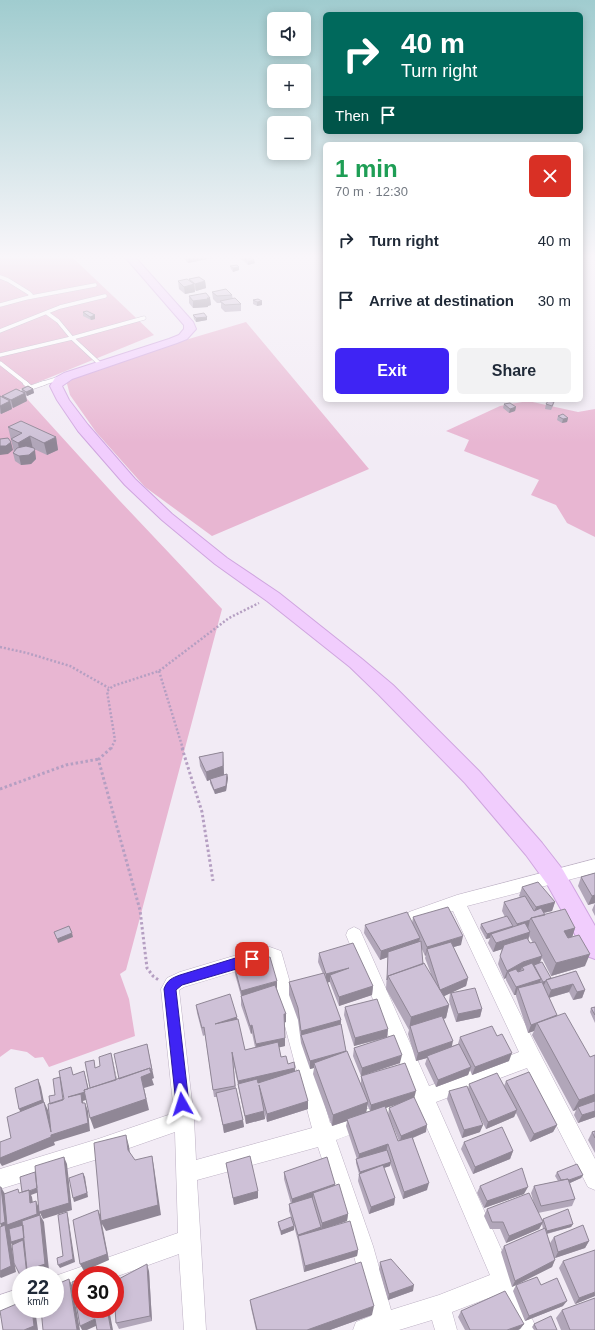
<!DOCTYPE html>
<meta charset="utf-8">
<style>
body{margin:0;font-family:Arial,sans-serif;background:#f2f2f3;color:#1f2937;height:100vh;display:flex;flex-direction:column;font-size:15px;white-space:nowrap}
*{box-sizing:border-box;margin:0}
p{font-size:13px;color:#747a83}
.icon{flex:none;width:22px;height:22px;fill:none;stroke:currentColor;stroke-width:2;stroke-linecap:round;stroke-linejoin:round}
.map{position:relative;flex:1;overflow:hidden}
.panel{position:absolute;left:323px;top:142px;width:260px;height:260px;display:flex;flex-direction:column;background:#fff;border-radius:6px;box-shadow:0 2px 10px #0003}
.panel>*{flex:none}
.hud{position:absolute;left:323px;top:12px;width:260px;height:122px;border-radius:6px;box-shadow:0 2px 10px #0003;background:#00695c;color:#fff;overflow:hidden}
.buttons{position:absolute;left:267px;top:12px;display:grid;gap:8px}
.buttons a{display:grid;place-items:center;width:44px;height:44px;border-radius:6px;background:#fff;box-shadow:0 2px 10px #0003;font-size:20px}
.speed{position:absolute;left:12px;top:1266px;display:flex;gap:8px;font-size:20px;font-weight:700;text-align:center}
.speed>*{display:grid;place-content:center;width:52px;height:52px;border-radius:50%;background:#fff;box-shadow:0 2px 10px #0003;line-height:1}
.speed small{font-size:10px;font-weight:400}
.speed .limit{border:6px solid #d22;background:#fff;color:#111}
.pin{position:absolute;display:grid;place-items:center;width:34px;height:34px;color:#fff;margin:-17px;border-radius:8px;box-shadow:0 2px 6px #0006}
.me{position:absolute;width:44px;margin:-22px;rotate:354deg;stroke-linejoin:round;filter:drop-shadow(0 0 3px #0008)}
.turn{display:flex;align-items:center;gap:14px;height:84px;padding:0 12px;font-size:18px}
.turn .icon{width:52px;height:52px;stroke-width:2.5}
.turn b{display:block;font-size:28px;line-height:34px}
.then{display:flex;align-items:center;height:38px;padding:0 12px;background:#0003;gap:8px;font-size:15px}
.round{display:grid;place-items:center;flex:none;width:42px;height:42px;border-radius:6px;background:#f2f2f3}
.head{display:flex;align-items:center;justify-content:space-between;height:68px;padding:0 12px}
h1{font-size:24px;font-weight:800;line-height:30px;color:#1e9e55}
.primary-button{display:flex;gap:8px;margin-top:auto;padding:8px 12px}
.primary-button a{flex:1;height:46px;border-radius:6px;background:#3f24f4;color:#fff;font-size:16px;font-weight:800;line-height:46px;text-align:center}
.primary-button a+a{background:#f2f2f3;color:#1f2937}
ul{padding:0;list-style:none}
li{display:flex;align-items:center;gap:12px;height:60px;padding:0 12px}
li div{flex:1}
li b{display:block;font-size:15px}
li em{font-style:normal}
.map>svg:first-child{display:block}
.green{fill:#e8b6d2}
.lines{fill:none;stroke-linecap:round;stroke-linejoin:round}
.lane-far1-casing{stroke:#bdb1c4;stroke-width:4.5}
.lane-casing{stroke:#bdb1c4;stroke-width:5.5}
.street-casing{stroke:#bdb1c4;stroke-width:1}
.secondary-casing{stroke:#cfa5df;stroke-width:2}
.path-far1{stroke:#b59fc2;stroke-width:2.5;stroke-dasharray:2 2;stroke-linecap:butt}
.path{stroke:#b59fc2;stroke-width:3;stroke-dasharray:2.5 2.5;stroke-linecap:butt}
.lane-far1{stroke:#fff;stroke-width:3.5}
.lane{stroke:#fff;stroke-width:4.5}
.street{fill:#fff;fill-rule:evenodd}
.secondary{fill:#f1cdfd;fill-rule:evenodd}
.wall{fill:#b1a6b9;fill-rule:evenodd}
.shaded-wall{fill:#908796}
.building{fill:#cec1d7;stroke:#908796}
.route{fill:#3f24f4;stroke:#29179f}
</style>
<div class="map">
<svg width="595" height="1330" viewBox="0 0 595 1330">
<rect width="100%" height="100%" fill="#f2ebf5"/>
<path class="green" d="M0 257H72L154 335 19 390 119 500 222 609 126 970 120 974 129 999 135 1036 49 1067 43 1057 35 1058 27 1052 11 1049 0 1057Z
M246 322 369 469 212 536 145 487 96 432 70 395 66 380 118 360Z
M528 401 578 412 595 409V537L567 523 556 505 531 495 539 480 464 451 469 440 446 431 500 406Z"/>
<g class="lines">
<g class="lane-far1-casing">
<path id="lane-far1" d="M0 277 8 280 29 293 31 295 29 297
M0 305 26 298 95 285
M47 313 58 321 72 338 100 364
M0 331 60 307 105 296
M0 355 72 338 144 318
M0 363 27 384
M41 384 60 378"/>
</g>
<g class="lane-casing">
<path id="lane" d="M25 383 31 388
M24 390 44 383"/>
</g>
<g class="street-casing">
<path id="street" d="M595 859V873L467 906 538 1050 595 1159V1190L588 1187 527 1068 436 1102 537 1330H514L499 1294 452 1312 457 1330H435L432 1320 399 1330H353L356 1322 371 1316 351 1246 318 1147 197 1180 206 1330H184L179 1254 115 1277V1275H81V1289L55 1298V1276L178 1233 175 1132 98 1159 0 1189V1169L98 1139 174 1113 161 989 167 978 180 972 267 946 281 951 330 1123 412 1092 346 935 348 930 354 927 360 930 429 1086 519 1052 453 911 415 924 409 922 407 917 409 912 457 895ZM268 962 312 1128 196 1160 194 1119 179 990 184 987ZM419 1109 490 1275 439 1295 391 1310 373 1246 336 1140Z
M21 1288V1309H24L0 1317V1295Z"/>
</g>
<g class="secondary-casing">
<path id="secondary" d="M125 257H135L193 322 196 329 187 339 177 343 72 379 62 386 69 400 88 425 135 479 172 514 227 558 279 593 362 659 393 685 479 771 542 843 563 870 595 926V959L587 956 547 884 526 855 465 783 379 695 350 667 267 601 215 564 162 520 125 485 78 431 57 400 50 386 55 378 64 373 169 339 179 335 184 329V325Z"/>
</g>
<path class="path-far1" d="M0 647 27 653 70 666 109 688
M159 671 183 749
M111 749 115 740 107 691 113 686 159 671 229 618 259 603"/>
<path class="path" d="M111 748 99 759V762L140 910 147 968 153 976 160 981
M182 748 202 812 213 881
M0 789 66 765 99 759"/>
<use href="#lane-far1" class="lane-far1"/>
<use href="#lane" class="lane"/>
<use href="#street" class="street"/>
<use href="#secondary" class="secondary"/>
</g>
<path class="wall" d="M184 257H217L188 263 185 260Z
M237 257H252V258L255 263 248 265 245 262Z
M230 266 239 270 233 272 231 269Z
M189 279 205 281 206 288 196 291 195 290V292L185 294 179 289 178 281 189 280Z
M212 292 232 295 233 299 241 304V311L225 312 221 308V303H217L213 299Z
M189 296 210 298 211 305 208 306V307L193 308 189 303Z
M253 300 262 305 257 306 253 304Z
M83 312 95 315V319L91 320 83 316Z
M193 315 207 317V320L196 322 194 319Z
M22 389H33L34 393 27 396 26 395 27 401 13 408 12 407V409L1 414 0 413V396L2 397V396L22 392Z
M554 402 553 406 551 410 545 409 546 404Z
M504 404 516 407 515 411 509 413 503 408Z
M558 416 568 418 567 422 562 423 557 420Z
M8 427 56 437 58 450 47 455 34 449 36 459 31 464 21 465 15 461 13 453 14 452Z
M223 752 224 775 227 774 228 778 226 791 215 794 210 783V780L207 781 200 766 199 757Z
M595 873V916L592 910 595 903 588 905 578 886 581 877Z
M522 887 555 902 552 911 544 913 545 915 575 928 572 937 585 966 551 976 542 958 540 963 551 978 576 971 585 990 582 998 573 1000 569 992 549 998 556 1016 590 1057 595 1055V1117L578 1123 574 1115 576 1110 573 1111 532 1035 534 1031 528 1033 516 996V995H514L506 980V978L504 979 498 964 502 949 493 952 488 943 490 938 486 939 480 928 481 924 505 917 502 911 504 902 520 897 519 896ZM529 936 533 943H530L528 940Z
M413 917 461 945 453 947 468 978 466 986 452 992 482 1009 480 1017 456 1022 449 1001 450 993 444 996 449 1005 446 1018 444 1019 452 1046 458 1044 460 1037 509 1061 472 1075 470 1070 468 1075 436 1087 425 1064 427 1058 416 1061 408 1034 409 1030 386 989 388 957 380 960 364 933 365 925 412 923ZM421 947 425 956 426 955 425 958 431 974 423 964Z
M319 953 373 986 372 995 339 1006 330 983V982H327L341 1020V1024L346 1051 361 1084V1076L414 1097 426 1132 413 1138 427 1190 403 1199 390 1163V1166L384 1168 395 1198 394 1205 369 1214 358 1181 359 1174 356 1163V1159H357L346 1126 347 1121 332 1126 313 1074 314 1068 310 1069 301 1043 298 1020 289 995V982L323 974 318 962ZM401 1103 389 1108 388 1115 385 1108ZM367 1104 370 1111 366 1112ZM390 1119 399 1141H398Z
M234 965 277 989 286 1022H284L285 1046 279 1047 281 1057 295 1071 308 1101V1109L267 1122 264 1111 265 1119 246 1124 233 1061 236 1088 244 1127 224 1133 217 1097H214L205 1035 203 1036 197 1013 196 1005 237 1017 245 1050 255 1047 252 1033 251 1034 241 1005V996L235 974Z
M345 1007 388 1029 387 1037 400 1063 361 1076 353 1056 354 1048 386 1038 354 1046 344 1015Z
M595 1007V1023L590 1012 591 1008Z
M506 1081 557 1125 553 1132 530 1142 516 1113 514 1117 486 1129 480 1117V1132L462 1138 447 1099 449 1091 468 1089 469 1084 504 1086Z
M595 1131V1153L588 1140 592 1132Z
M464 1142 513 1151 510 1159 473 1174 461 1149Z
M226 1163 258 1198 234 1205Z
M284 1172 335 1184V1186L348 1214 347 1221 329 1227 358 1250 357 1256 304 1272 298 1241 294 1226V1230L281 1235 278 1225V1222L294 1226 289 1211V1204H291L284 1179Z
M557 1172 583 1175 581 1178 570 1183 575 1199 572 1206 538 1213 542 1220 543 1219 573 1224 571 1227 547 1234 550 1243 554 1237 589 1241 585 1248 555 1258 552 1267 512 1287 501 1252 504 1246 543 1229 542 1224 539 1229 506 1243 500 1229H490L484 1216 487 1209 534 1204 531 1193 534 1186 558 1181 555 1176Z
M480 1186 524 1194 484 1208 477 1193Z
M563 1261 595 1296 575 1304 559 1268Z
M380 1262 413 1291 388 1300 379 1269Z
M149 1271 152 1321 119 1329 116 1323Z
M516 1285H541L563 1306 525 1321 513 1291Z
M250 1300 372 1315 330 1330H256L251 1308Z
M562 1310 595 1330H561L556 1318Z
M461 1311 524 1324 520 1329 518 1330H465L458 1317Z
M534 1324 557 1330H534L532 1327Z"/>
<path class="shaded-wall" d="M188 257H217L188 263Z
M244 257H252V260H254L255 263 248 265V261L245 260V262Z
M239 267V270L233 272V268Z
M205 281 206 288 196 291 195 284Z
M194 284 195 292 185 294 184 287Z
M207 298H210L211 305 208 306V307L193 308V301Z
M262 301V305L257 306V302Z
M95 315V319L91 320 90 317Z
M207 317V320L196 322V318Z
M33 389 34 393 27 396 26 392Z
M25 393 27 401 13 408 11 400Z
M10 401 12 409 1 414 0 406Z
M516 407 515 411 509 413 510 409Z
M568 418 567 422 562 423 563 419Z
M30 436 33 449 20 455 18 443Z
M56 437 58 450 47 455 44 443Z
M11 442 13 450 8 454 0 455V446Z
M35 450 36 459 31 464 21 465 19 456Z
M223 752 224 775 207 781 206 772Z
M227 774 228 778 226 791 215 794 214 790Z
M595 895V903L588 905 592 896Z
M555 902 552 911 533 915 536 907Z
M530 920 528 929 514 933 517 924Z
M513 926 511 931 491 934 490 938 486 939 487 934Z
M575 928 571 941 560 944 564 931Z
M530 932 528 941 493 952 496 943Z
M72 933 73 937 58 943 57 939Z
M463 936 461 945 429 954 427 949 426 955 425 956 427 947Z
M420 938 418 946 388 952V957L380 960 381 951Z
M590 954 585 966 551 976 556 963Z
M542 956 539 965H534V966L522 967 521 970 510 976 508 972 506 978 504 979 507 971 523 962Z
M349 968 330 975V982L326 983V974Z
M468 978 466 986 438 999 440 990Z
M541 979 538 988H518L516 995H514L516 987Z
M277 981V989L242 1000 241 991Z
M546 981 544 985 542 986 543 982Z
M573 984 569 992 548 998 551 990Z
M373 986 372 995 339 1006V997Z
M585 990 582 998 573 1000 577 992Z
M449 1005 446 1018 411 1029 410 1026 409 1030 411 1017Z
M482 1009 480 1017 456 1022 458 1014Z
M284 1014H286V1022L284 1023Z
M557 1015 554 1023H537L534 1031 528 1033 531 1025Z
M237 1017V1025L215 1024Z
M341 1020 340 1033 301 1035V1031Z
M252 1025V1033L251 1034 250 1026Z
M388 1029 387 1037 354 1046 355 1038Z
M285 1038V1046L257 1053 256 1044Z
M453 1041 451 1050 427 1056V1058L416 1061 418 1053Z
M147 1044 154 1078 152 1079 154 1085 144 1088 149 1110 94 1129 90 1118 121 1088Z
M346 1051 345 1059 314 1063V1068L310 1069V1061Z
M111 1053 113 1061 119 1089 117 1082Z
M512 1053 509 1061 472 1075 475 1067Z
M402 1055 400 1063 361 1076 362 1068Z
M471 1067 468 1075 436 1087 438 1080Z
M295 1068V1076L239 1089 238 1084V1089V1081Z
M84 1071 86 1079 91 1098 83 1101 85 1111 68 1097Z
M38 1079 41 1087 44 1102 48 1110 53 1134 85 1103 88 1111 90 1131 54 1142 55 1145 2 1166 0 1163V1158L23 1117 19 1109Z
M416 1091 414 1099 370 1113 371 1105Z
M595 1094V1103L578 1107 576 1110 573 1111 579 1100Z
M308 1101V1109L267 1122V1114Z
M368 1102 366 1114 347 1119V1121L332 1126 333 1115Z
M517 1110 514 1117 486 1129 488 1122Z
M264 1111 265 1119 246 1124 245 1116Z
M595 1111V1117L578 1123 582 1115Z
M243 1120 244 1127 224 1133 223 1125Z
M427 1125 426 1132 400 1143 401 1136Z
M483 1125 480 1132 462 1138 464 1130Z
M557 1125 553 1132 530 1142 534 1134Z
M126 1135 129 1146 131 1161 128 1150Z
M388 1144 386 1152 358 1161 359 1154Z
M513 1151 510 1159 473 1174 475 1167Z
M152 1156 154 1167 161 1215 106 1231 102 1224 109 1260 84 1271 80 1264 98 1210 101 1217Z
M64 1157 67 1164 72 1210 43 1219 40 1213V1215L44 1222 49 1270 33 1275H30L29 1273V1275H27L11 1243 16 1272 1 1278 0 1277 1 1187 5 1194 9 1224 36 1201 39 1208Z
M391 1162 390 1166 360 1175V1172Z
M83 1173 85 1177 88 1197 74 1202 73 1198Z
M583 1175 581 1178 561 1187 562 1183Z
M429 1183 427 1190 403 1199 404 1192Z
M335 1184V1191L313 1193V1199L292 1206V1199Z
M528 1187 524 1194 484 1208 487 1201Z
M37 1188 39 1192 31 1195 32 1197 34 1210 22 1194Z
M258 1191V1198L234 1205 233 1198Z
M395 1198 394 1205 369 1214 371 1207Z
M67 1212 68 1216 75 1262 60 1268 58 1265 73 1259Z
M348 1214 347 1221 321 1230 322 1223Z
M543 1222 539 1229 506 1243 509 1236Z
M573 1224 571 1227 545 1234 547 1231Z
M294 1226V1230L281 1235V1231Z
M321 1227V1233L298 1237V1235Z
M589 1241 585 1248 555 1258 558 1252Z
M358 1250 357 1256 304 1272 305 1266Z
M555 1260 552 1267 512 1287 515 1281Z
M147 1264 149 1271 152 1321 150 1316Z
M69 1279 72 1285 80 1330H77Z
M414 1285 413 1291 388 1300 389 1294Z
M595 1292V1296L575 1304 579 1298Z
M567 1301 563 1306 525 1321 529 1316Z
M374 1306 372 1315 330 1330H307Z
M32 1309H35L38 1330H24Z
M107 1309H109L113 1330H111Z
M95 1319 98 1325 87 1330H82L80 1326Z
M524 1324 520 1329 518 1330H507Z"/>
<path class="building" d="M252 258 254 260 248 261 245 260Z
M237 265 239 267 233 268 230 266Z
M199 277 205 281 195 284 189 279Z
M187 279 194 284 184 287 178 281Z
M226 289 232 295 217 296 212 292Z
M206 293 210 298H207L208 299 193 301 189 296Z
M235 298 241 304 225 305 220 301Z
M258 299 262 301 257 302 253 300Z
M87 311 95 315 90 317 83 312Z
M204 313 207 317 196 318 193 315Z
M28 386 33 389 26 392 22 389Z
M16 389 25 393 11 400 2 396Z
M0 396 10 401 0 406Z
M548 401 554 402 552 406 546 404Z
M510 403 516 407 510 409 504 404Z
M563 414 568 418 563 419 558 416Z
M21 421 56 437 44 443 30 436 18 443 11 439 22 433 8 427Z
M8 438 11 442 6 446H0V439Z
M26 446 34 448 35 450 29 455 19 456 13 453 17 448Z
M223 752V766L206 772 199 757Z
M227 774 226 786 214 790 210 779Z
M595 873V895L592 896 581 877Z
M538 882 555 902 536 907 522 887Z
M525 896 534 911 541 908 545 915 531 918 530 920 517 924 504 902Z
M448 907 463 936 427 947 413 917Z
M565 909 575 928 564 931 568 938 579 935 590 954 556 963 531 918Z
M407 912 420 938 381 951 365 925Z
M507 916 513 926 487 934 481 924Z
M525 923 530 932 496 943 491 934Z
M69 926 72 933 57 939 54 932Z
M527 938 530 943 535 942 542 956 523 962 507 971 500 956 504 945Z
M421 941 423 964 388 976 387 980 388 952Z
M451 942 468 978 440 990 427 949Z
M353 943 373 986 339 997 330 975 349 968 326 974 319 953Z
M270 957 277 981 241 991 234 965Z
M542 962 551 978 546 980V981L543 982 534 965Z
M424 963 449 1005 411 1017 388 976Z
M532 963 541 979 516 987 508 972 516 969 518 972 524 970 522 967Z
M576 971 585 990 577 992 573 984 551 990 546 980Z
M324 973 341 1020 301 1031 298 1008 289 982Z
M542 982 557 1015 531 1025 518 988Z
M275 985 286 1014H284L285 1038 256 1044 252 1025 250 1026 241 996Z
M475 988 482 1009 458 1014 451 993Z
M230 994 237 1017 215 1024 238 1019 245 1050 278 1042 281 1057 286 1056 288 1064 294 1062 295 1068 238 1081 232 1052 235 1086 213 1090 204 1027 202 1028 196 1005Z
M377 999 388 1029 355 1038 345 1007Z
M595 1007V1015L591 1008Z
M565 1013 590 1057 595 1055V1094L579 1100 537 1023Z
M442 1016 453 1041 418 1053 410 1026Z
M341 1024 346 1051 310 1061 301 1035Z
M492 1026 497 1036 502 1034 512 1053 475 1067 460 1037Z
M394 1035 402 1055 362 1068 354 1048Z
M147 1044 152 1070 150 1071V1068L119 1079 114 1054Z
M459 1044 471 1067 438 1080 427 1056Z
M347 1051 368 1102 333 1115 314 1063Z
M111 1053 116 1080 90 1088 85 1062 94 1060 95 1068 100 1066 99 1057Z
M405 1063 416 1091 371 1105 361 1076Z
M71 1067 73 1075 84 1071 88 1089 84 1090 85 1092 68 1097 81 1094 82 1103H85L88 1123 51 1135V1137L0 1158V1142L11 1138 7 1117 44 1102 51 1132 48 1104 64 1099 59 1071Z
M150 1068 151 1073 141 1077 146 1099 90 1118 84 1090Z
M299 1070 308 1101 267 1114 259 1085 264 1111 245 1116 238 1084 257 1079 258 1083Z
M529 1072 557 1125 534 1134 506 1081Z
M497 1073 517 1110 488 1122 469 1084Z
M60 1077 63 1100 50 1104 49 1096 55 1095 53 1079Z
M38 1079 42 1100 19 1109 15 1088Z
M467 1086 483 1125 464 1130 449 1091Z
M236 1088 243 1120 223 1125 216 1093Z
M414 1097 427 1125 401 1136 389 1108Z
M595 1101V1111L582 1115 578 1107Z
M385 1106 398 1141 412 1137 429 1183 404 1192 388 1144 359 1154 347 1119Z
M502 1127 513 1151 475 1167 464 1142Z
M595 1131V1138L592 1132Z
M126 1135 128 1150 135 1160 152 1156 158 1205 101 1221 94 1143Z
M387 1150 391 1162 360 1172 356 1159Z
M250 1156 258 1191 233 1198 226 1163Z
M64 1157 69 1203 39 1212 35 1166Z
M327 1157 335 1184 292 1199 284 1172Z
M577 1164 583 1175 569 1180 568 1179 561 1180 557 1172Z
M383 1165 395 1198 371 1207 359 1174Z
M522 1168 528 1187 487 1201 480 1186Z
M35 1172 37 1188 29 1191V1190L22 1192 20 1177Z
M83 1173 87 1193 73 1198 69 1178Z
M568 1179 575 1199 541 1206 534 1186Z
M339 1184 348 1214 322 1223 313 1193Z
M0 1187H1L5 1222 0 1224Z
M18 1189 19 1193 29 1190 30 1203 36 1201 37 1214 7 1225 4 1194Z
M529 1193 543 1222 509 1236 503 1222H492L487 1209Z
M312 1197 321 1227 298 1235 289 1204Z
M568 1209 573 1224 547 1231 543 1219Z
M98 1210 107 1254 80 1264 73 1220Z
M67 1212 73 1259 58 1265 57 1258 63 1256 58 1215Z
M40 1215 45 1264 27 1270 22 1221Z
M291 1217 294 1226 281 1231 278 1222Z
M350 1221 358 1250 305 1266 298 1236Z
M5 1225 11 1266 0 1271V1227Z
M23 1225 24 1238 11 1242 9 1229Z
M583 1225 589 1241 558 1252 554 1237Z
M545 1228 555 1260 515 1281 504 1246Z
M23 1240 27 1275H21V1277L14 1263 12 1245Z
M595 1250V1292L579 1298 563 1261Z
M391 1259 414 1285 389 1294 380 1262Z
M361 1262 374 1306 307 1330H257L250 1300Z
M147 1264 150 1316 116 1323 115 1308V1281Z
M99 1271 100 1275H89Z
M537 1277 541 1285 557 1278 567 1301 529 1316 516 1285Z
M81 1278V1309H107L111 1330H97L95 1319 80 1326 72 1282Z
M69 1279 77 1330H43L41 1309H55V1285Z
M505 1291 524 1324 507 1330H470L461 1311Z
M595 1298V1330H570L562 1310Z
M21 1302V1309H32L34 1326 24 1330H3L0 1311Z
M551 1316 557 1330H537L534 1324Z"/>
<linearGradient id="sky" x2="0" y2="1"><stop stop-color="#a0cccf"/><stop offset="0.58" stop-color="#f9f6fa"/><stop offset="1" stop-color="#f9f6fa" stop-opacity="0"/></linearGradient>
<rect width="595" height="443" fill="url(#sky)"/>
<path class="route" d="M252 953 257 955 258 959 257 963 182 985 176 990 189 1104 187 1109 182 1111 178 1109 176 1104 164 989C167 980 172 978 180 975Z"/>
</svg>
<div class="buttons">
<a><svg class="icon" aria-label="sound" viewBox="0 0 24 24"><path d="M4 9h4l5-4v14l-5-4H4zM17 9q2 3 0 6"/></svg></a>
<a>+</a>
<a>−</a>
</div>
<div class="speed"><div>22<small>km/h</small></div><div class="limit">30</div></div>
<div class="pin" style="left:252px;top:959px;background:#d93025"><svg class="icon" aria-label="arrive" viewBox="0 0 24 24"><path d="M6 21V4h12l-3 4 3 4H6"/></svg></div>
<svg class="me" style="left:182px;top:1104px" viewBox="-20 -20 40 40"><path d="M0-17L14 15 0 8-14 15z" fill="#3f24f4" stroke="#fff" stroke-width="4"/></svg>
<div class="hud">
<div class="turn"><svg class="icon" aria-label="right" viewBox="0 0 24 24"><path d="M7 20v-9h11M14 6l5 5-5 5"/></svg><div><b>40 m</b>Turn right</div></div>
<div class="then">Then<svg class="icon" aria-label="arrive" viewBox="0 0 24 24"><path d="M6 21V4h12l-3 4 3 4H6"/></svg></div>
</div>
<section class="panel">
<div class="head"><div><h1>1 min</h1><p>70 m · 12:30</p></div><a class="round" style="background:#d93025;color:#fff"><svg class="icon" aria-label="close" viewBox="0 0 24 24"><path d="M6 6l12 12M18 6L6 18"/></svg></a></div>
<ul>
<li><svg class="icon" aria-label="right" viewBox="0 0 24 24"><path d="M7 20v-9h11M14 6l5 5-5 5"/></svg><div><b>Turn right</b></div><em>40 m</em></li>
<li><svg class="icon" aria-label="arrive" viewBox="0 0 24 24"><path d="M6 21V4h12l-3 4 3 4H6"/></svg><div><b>Arrive at destination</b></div><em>30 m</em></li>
</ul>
<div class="primary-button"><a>Exit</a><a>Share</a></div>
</section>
</div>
